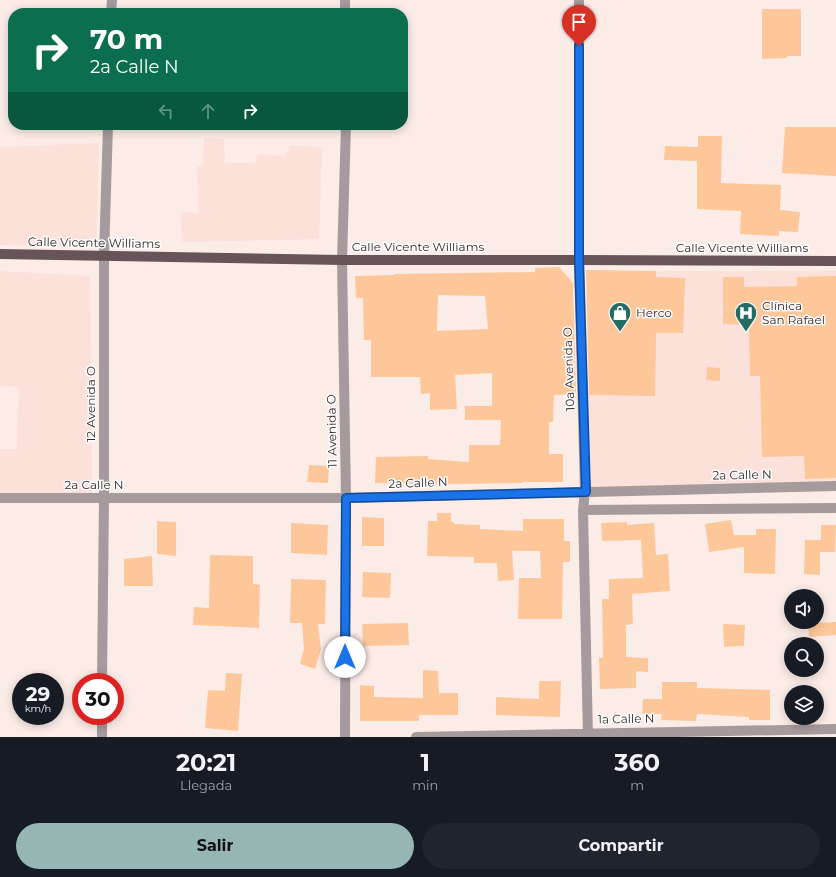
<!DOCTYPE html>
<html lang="es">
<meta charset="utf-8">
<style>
body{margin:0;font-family:Montserrat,sans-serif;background:#20242c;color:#f1f3f6;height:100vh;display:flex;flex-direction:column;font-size:15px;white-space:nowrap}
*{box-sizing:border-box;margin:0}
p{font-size:13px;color:#9ea1a6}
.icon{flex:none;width:22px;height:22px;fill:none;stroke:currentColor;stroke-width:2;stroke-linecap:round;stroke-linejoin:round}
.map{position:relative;height:737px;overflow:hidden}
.side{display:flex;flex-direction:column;background:#171b24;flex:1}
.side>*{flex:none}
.top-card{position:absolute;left:8px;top:8px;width:400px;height:122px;border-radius:16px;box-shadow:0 2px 10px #0003;background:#0b6e4f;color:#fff;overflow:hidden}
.fabs{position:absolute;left:784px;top:589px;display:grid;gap:8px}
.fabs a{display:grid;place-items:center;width:40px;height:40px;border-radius:50%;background:#171b24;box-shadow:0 2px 10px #0003;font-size:20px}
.speed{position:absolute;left:12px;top:673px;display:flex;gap:8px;font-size:20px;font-weight:700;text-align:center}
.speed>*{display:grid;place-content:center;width:52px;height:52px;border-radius:50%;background:#171b24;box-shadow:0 2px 10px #0003;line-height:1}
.speed small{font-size:10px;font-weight:400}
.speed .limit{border:6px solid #d22;background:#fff;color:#111}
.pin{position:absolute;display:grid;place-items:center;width:34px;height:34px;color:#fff;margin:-41px -17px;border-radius:50% 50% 50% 0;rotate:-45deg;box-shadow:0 0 4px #0007}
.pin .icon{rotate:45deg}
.me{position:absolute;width:44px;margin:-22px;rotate:0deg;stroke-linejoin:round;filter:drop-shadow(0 0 3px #0008)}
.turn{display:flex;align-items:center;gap:14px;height:84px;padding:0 16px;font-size:18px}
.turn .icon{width:52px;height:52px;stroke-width:2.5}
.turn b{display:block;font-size:28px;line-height:34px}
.lanes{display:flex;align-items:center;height:38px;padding:0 16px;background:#0003;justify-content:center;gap:20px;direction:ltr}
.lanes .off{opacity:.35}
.eta{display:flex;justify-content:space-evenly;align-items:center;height:68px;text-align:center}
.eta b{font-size:24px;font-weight:700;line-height:28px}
.action{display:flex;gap:8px;margin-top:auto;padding:8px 16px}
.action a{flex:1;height:46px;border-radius:24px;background:#95b6b3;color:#111;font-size:16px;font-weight:700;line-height:46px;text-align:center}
.action a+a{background:#20242c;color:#f1f3f6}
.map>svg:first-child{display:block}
.built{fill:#fce0da}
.building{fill:#fdc799;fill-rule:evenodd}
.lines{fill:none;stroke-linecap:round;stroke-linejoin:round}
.minor{stroke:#a59a9c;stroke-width:10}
.major{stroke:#675459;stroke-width:10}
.route-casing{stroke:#114b97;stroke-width:10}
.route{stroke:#1a73e8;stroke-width:7}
.labels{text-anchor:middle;stroke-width:3;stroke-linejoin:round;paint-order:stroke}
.street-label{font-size:12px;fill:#332927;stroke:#fdfdfd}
.poi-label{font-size:12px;fill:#332927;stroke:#fdfdfd;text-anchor:start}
</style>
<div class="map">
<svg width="836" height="737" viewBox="0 0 836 737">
<rect width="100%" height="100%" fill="#fcece8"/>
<path class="built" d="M204 138 224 139 225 163H255L258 154 285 156 291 145 322 147 319 239 182 242 181 212 199 213 197 167 203 164Z
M99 143 96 247 0 245V147Z
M0 271 90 276 92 493 0 494V449H17L19 387 0 386Z
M656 271H836V482L587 487 584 394 655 395Z"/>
<path class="building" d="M762 9H801V56H787V58L762 59Z
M785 127H836V176L782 173Z
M698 136H722L721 183 781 185 780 210 800 212 798 232 779 231V236L740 234 741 211 697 209V161L664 160 665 146 698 147Z
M559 267 573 283 576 394 554 395 553 422H549V454H563V482H522V483L452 484 375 483 376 457 428 456V459L469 462V445H500L501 420H465V406H492V373L455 375 457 409 430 410V393L421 394 420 377H371V340H364L363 298H356L355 276 394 275V274L535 272V268ZM438 295 485 296 488 329 437 331Z
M586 270 656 271V277L685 278 683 333H656L655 396 589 395Z
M836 276V478L805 479 804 456 762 457 760 376H750L749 325 723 324V277H744V287L797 286V277Z
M707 367 720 368V381L706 380Z
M309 465 329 466 328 483 307 482Z
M437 513H451V522H454V524L480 525V529L523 531V519H564V541H570V562H563L562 619H518L519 578H541L540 551H512L514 580 498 581 497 563H474V557L427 556 428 521H437Z
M362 517 384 518V546H362Z
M731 520 734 535H756V529H776L775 574 744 573V547L709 552 705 524Z
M157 521 176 522V556L157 554Z
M627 522V525L654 523 656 555 668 554 670 591 632 594 633 624 626 625V657L648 658V672L636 671V688L600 689 599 657 603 658 602 599H609V579L643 578 641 540 602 541 601 523Z
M291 523 328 525 327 555 291 553Z
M821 525H836L835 552H820V575L804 574 805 540H821Z
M210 555 253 556V584L260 585 259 628 193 625 194 607 209 608Z
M152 556 153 586H124V559Z
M363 572 391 573 390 598 362 597Z
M291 579 326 580 325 624H318L321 649 315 669 300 664 304 649 302 623H290Z
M836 622V635L809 637 808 623Z
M408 623 409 645 363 646 362 624Z
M723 624 745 625 744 646 724 647Z
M423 670 438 671 439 693H458V715H419V721H360V685L374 686V697L423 698Z
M226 673 242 674 238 731 205 728 208 690 225 691Z
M539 681H561L560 717 496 715V697L539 699Z
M662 682H697V688L770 690V720H749V717L697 714 696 721 661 720 662 714H642L643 699H662Z"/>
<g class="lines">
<path class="minor" d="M345 0V13
M579 0V260L585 492 583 510 588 737
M111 13 112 0
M0 498H346L836 486
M583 510 836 508
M102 682 104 498V256L108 125
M102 737V716
M345 737 346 498 342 260 346 125
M416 737 836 729"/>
<path class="major" d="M0 254 342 260H579L836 261"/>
</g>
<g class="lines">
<g class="route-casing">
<path id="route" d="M345 657 346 498 586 492 579 260V46"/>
</g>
<use href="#route" class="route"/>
</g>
<defs>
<g id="shop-pin" transform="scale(1.15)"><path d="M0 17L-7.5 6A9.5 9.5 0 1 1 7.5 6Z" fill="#256c62" stroke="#fdfdfd"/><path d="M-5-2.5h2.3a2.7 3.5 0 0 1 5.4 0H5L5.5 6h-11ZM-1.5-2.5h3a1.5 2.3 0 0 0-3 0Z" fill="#fff"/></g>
<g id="hospital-pin" transform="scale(1.15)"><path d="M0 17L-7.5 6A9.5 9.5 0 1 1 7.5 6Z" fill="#256c62" stroke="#fdfdfd"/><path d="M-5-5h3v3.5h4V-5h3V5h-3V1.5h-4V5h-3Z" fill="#fff"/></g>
</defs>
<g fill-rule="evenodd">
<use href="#shop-pin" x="620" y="313"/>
<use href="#hospital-pin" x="746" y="313"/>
</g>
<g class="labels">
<g class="street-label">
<text transform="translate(94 243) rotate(1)" y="4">Calle Vicente Williams</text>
<text x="418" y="251">Calle Vicente Williams</text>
<text x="742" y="252">Calle Vicente Williams</text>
<text transform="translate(569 369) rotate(-92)" y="4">10a Avenida O</text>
<text transform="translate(91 404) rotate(-90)" y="4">12 Avenida O</text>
<text transform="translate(332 431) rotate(-91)" y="4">11 Avenida O</text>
<text transform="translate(742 475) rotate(-1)" y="4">2a Calle N</text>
<text transform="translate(418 483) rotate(-2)" y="4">2a Calle N</text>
<text x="94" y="489">2a Calle N</text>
<text transform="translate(626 719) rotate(-1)" y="4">1a Calle N</text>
</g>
<g class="poi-label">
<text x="762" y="310">Clínica<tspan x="762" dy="14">San Rafael</tspan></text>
<text x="636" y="317">Herco</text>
</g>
</g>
</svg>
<div class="fabs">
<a><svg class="icon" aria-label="sound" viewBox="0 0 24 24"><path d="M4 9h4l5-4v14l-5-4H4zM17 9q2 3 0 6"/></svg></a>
<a><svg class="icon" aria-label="search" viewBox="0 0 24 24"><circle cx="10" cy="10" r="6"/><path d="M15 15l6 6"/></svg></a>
<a><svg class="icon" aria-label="layers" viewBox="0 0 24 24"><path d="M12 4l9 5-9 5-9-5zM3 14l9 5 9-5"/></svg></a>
</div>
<div class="speed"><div>29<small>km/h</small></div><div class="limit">30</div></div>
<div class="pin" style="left:579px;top:46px;background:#d93025"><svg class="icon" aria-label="arrive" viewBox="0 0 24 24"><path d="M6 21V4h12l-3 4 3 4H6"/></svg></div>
<svg class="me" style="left:345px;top:657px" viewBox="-20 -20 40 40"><circle r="19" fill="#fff"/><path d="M0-13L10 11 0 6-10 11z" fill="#1a73e8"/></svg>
<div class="top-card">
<div class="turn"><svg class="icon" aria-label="right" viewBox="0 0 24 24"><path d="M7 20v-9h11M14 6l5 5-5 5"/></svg><div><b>70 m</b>2a Calle N</div></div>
<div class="lanes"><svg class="icon off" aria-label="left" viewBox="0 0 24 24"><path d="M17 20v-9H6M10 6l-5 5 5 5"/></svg><svg class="icon off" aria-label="ahead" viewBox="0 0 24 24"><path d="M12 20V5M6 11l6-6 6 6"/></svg><svg class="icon" aria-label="right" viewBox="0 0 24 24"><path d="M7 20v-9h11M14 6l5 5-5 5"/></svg></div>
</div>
</div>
<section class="side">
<div class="eta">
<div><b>20:21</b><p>Llegada</p></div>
<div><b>1</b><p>min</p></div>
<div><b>360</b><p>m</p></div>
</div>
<div class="action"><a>Salir</a><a>Compartir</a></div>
</section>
